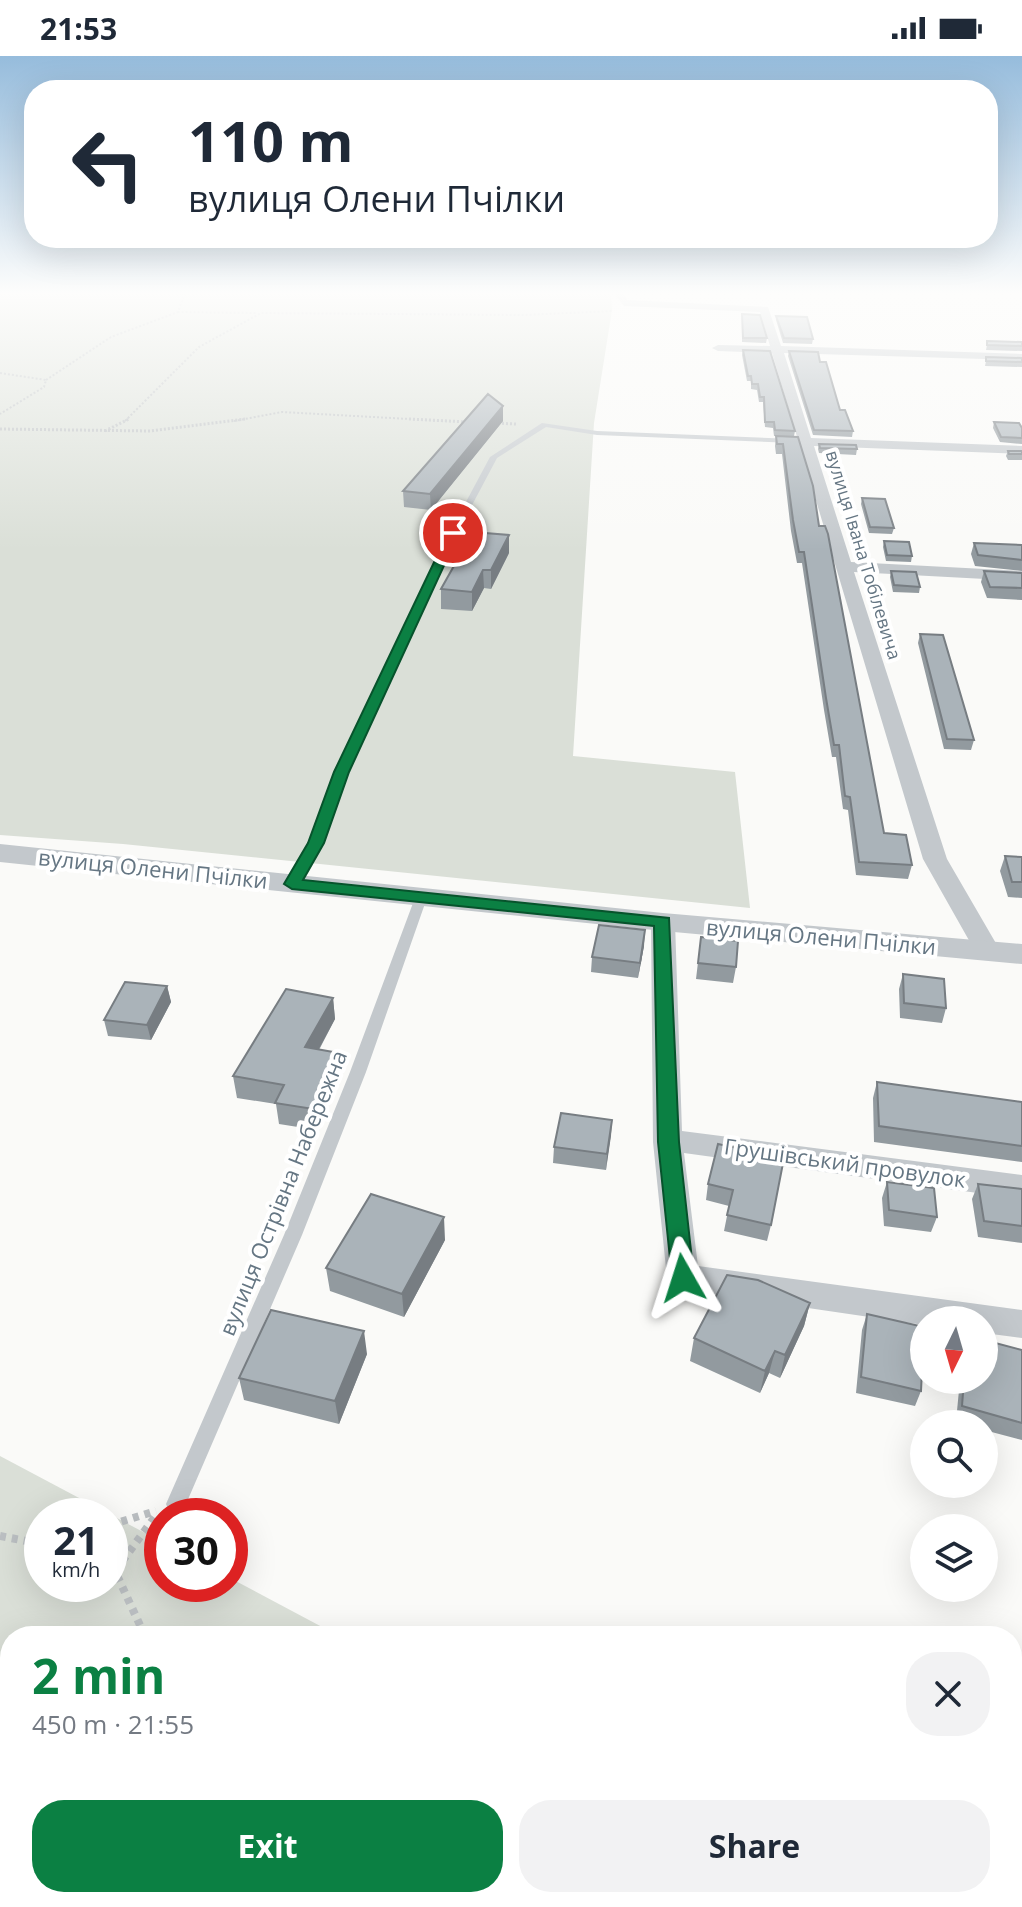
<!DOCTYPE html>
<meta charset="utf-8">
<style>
body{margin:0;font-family:"Open Sans",sans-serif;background:#f2f2f3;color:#1f2937;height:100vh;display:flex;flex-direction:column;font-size:30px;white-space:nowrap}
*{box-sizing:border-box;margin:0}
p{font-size:26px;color:#747a83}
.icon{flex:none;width:44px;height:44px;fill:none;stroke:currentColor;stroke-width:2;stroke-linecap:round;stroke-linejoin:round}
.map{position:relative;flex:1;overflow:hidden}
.panel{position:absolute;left:0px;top:1570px;width:1022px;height:282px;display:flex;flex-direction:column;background:#fff;border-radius:32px 32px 0 0;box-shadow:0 8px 32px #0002}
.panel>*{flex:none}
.hud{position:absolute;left:24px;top:24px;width:974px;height:168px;border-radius:32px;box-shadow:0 8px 32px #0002;background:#fff;color:#1f2937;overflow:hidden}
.needle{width:52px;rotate:185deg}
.fabs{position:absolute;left:910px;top:1250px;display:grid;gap:16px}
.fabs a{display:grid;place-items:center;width:88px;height:88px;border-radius:50%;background:#fff;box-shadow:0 8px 32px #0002;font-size:40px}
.speed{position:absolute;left:24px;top:1442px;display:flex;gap:16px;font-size:40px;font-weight:700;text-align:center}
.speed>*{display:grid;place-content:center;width:104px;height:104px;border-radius:50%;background:#fff;box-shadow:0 8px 32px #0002;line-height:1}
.speed small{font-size:20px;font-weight:400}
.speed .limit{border:12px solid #d22;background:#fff;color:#111}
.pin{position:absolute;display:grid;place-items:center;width:68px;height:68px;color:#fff;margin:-34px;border:4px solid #fff;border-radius:50%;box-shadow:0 2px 8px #0007}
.me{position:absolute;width:88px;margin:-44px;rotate:354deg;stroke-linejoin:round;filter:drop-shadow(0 0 6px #0008)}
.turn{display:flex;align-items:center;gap:28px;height:168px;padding:0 32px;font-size:36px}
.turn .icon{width:104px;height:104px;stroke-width:2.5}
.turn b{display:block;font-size:56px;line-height:68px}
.round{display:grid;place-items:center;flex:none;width:84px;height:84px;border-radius:32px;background:#f2f2f3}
.headline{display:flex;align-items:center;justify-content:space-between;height:136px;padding:0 32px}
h1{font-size:48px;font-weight:700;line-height:60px;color:#0b8043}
.cta{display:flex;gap:16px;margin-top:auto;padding:16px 32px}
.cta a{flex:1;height:92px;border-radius:32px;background:#0b8043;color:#fff;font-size:32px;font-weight:700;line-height:92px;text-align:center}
.cta a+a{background:#f2f2f3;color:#1f2937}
.status{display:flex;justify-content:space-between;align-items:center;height:56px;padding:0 40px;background:#fff;direction:ltr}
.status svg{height:22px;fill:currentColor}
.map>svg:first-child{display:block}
.green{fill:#dadfd7;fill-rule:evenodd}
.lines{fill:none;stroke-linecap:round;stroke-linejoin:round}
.path-far2{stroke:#bbbfc2;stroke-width:2;stroke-dasharray:2 2;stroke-linecap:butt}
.path-far1{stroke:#bbbfc2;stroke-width:3;stroke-dasharray:2 2;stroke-linecap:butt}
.path{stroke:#bbbfc2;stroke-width:8;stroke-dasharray:6 6;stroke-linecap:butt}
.service{fill:#c3c8cc;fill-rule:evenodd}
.minor{fill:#c3c8cc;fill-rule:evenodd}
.tertiary{fill:#c3c8cc;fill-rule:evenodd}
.wall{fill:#929a9f}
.shaded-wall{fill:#777d82}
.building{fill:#aab3b9;stroke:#777d82;stroke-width:2}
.route{fill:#0b8043;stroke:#07532c;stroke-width:2}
.labels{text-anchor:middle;stroke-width:8;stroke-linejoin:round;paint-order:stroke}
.far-street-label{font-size:18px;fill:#657683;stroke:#fff}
.street-label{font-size:22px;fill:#657683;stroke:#fff}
</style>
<div class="status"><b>21:53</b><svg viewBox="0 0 49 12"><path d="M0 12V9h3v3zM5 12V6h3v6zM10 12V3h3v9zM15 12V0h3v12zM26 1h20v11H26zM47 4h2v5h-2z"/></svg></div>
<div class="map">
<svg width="1022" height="1851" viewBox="0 0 1022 1851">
<rect width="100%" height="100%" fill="#fafaf8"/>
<path class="green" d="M0 235H611L612 254 594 367 573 700 735 716 750 852 123 788 0 779Z
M0 1400 162 1486V1528H230V1522L339 1580H10V1842H980L1002 1851H0ZM42 1460H110V1528H42Z"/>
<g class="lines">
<path class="path-far2" d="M179 235 184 239 178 256 256 257
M0 317 46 324 44 331 0 358
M46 324 111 281 178 256
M125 365 199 291 261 257 524 259 612 255
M234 365 282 356 446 365"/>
<path class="path-far1" d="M409 363 468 366
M494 367 516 368
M0 373 150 375 245 363
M105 375 129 363"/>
<path class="path" d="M110 1469 156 1455
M0 1480 42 1488
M145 1580 115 1515 157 1458
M0 1748 10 1753
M158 1842 170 1851
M755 1842 771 1851"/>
<path class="service" d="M542 367 597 375 795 383 799 385 795 387 597 379 546 371 497 402 444 502 347 716 322 787 297 831H287L286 828 310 787 335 716 436 502 490 401Z
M422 835 428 839 366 1016 302 1179 183 1455 176 1458 169 1455 166 1448 284 1179 350 1016 416 839Z"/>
<path class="minor" d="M612 235H622L627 244 768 251 781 290 1022 298V304L784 297 811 382 1022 390V398L814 390 851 506 1022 515V525L854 516 947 803 1001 896 997 902H979L923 803 772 297 718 295 712 292 718 289 770 290 760 256 624 250Z
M663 858 675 866 682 1075 1022 1119V1143L684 1097 698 1210 1022 1254V1282L984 1277V1264H924V1269L671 1232 667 1222 653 1086 651 866Z"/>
<path class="tertiary" d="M0 788 663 857 1022 888V908L663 875 0 806Z"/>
</g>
<path class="wall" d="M742 258 767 282 766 287 742 286Z
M776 260 813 283 812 288 783 287 776 264Z
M1022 286V295L986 294 987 289Z
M743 294 795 375 794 380H774L773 372 765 371 763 346H759L757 334 751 333V325H747L742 299Z
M789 295 820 306 840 354 853 375 852 381 813 379 788 300Z
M1022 302V311L985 310 986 305Z
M503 350V365L431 454 404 451 403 435Z
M994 366 1022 372V388L1000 386 993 372Z
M776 380 798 381 819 470 884 777 912 809 908 823 856 819 848 754 843 753 836 701H832L824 654 802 507H797L791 475 782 398H776L775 390Z
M819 388 857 393 856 399 819 397 818 393Z
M1008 395H1022V404H1008L1006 400Z
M862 442 894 472 892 478 869 477 861 448Z
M884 485 912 500 911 506 886 505 883 491Z
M974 487 1022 489V515L975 510 971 498Z
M509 497 491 533 484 532 472 555 441 553V533Z
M891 515 920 531 919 537 893 536 890 521Z
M984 515 1022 517V544L987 542 981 526Z
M920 578 974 684 971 694 944 693 918 587Z
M1005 800 1022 801V842L1008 841 1000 815Z
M701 881 736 911 733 927 696 923Z
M644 890 638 922 591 916 592 901Z
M903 918 946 952 942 967 900 962 899 933Z
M167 930 171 946 151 984 108 980 104 964Z
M333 942 335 963 319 994 339 997 342 1018 317 1074 279 1068 276 1048 237 1042 233 1020Z
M877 1026 1022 1046V1106L874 1086 873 1042Z
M612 1064 606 1114 553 1107 554 1091Z
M718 1088 771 1169 767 1185 724 1175 729 1150 706 1144 708 1128Z
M887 1126 937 1161 931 1176 884 1170 882 1142Z
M978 1128 1022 1133V1187L978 1181 972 1143Z
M445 1184 404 1261 330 1235 326 1212Z
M810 1247 804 1270 780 1322 769 1317 760 1337 690 1305 694 1282Z
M867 1258 921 1335 915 1350 856 1337 862 1274Z
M1022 1294V1384L984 1374V1368H965L956 1365 960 1324H984Z
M367 1298 339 1368 244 1344 239 1322Z"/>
<path class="shaded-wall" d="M503 350V365L431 454 430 438Z
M509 479V497L491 533V514Z
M483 514 484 532 472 555V536Z
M645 874 644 890 638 922 640 907Z
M167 930 171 946 151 984 147 969Z
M333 942 335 963 308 1013 305 991Z
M339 997 342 1018 317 1074 313 1053Z
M612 1064 611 1080 606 1114 607 1098Z
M444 1161 445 1184 404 1261 402 1238Z
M810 1247 804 1270 780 1322 785 1299Z
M364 1275 367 1298 339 1368 335 1345Z
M775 1295 769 1317 760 1337 765 1315Z"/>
<path class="building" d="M742 258 760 259 767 282H743Z
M776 260 807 261 813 283 784 282Z
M987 285 1022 286V290L987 289Z
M743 294 770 295 795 375 775 374 774 366H765L764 341H760L758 328H752L751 320H748Z
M789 295 818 296 820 306H826L840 354H845L853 375 814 374Z
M986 301 1022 302V306L986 305Z
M488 338 503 350 430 438 403 435Z
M994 366 1019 367 1022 372V382L1001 381Z
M776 380 798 381 813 430 819 470H825L828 478 884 777 906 779 912 809 859 806 850 741 845 740 839 689H834L826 642 804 496H799L793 464 783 388H777Z
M819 388 856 389 857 393 820 392Z
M1008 395H1022V398H1009Z
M862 442 885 443 894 472 870 471Z
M473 476 509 479 491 514H483L472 536 441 533Z
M884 485 909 486 912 500 887 499Z
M974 487 1022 489V504L978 499Z
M891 515 916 516 920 531 894 529Z
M984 515 1022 517V532L990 531Z
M920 578 943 579 974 684 947 683Z
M1005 800 1022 801V826H1012Z
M599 869 645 874 640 907 592 901Z
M701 881 738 885 736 911 698 907Z
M903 918 944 923 946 952 904 947Z
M125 926 167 930 147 969 104 964Z
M286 933 333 942 305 991 339 997 313 1053 275 1047 284 1029 233 1020Z
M877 1026 1022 1046V1090L879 1070Z
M561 1057 612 1064 607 1098 554 1091Z
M718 1088 784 1102 771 1169 727 1159 733 1134 708 1128Z
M887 1126 934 1132 937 1161 889 1154Z
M978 1128 1022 1133V1170L984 1165Z
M371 1138 444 1161 402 1238 326 1212Z
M727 1219 758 1224 810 1247 785 1299 775 1295 765 1315 694 1282Z
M271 1254 364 1275 335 1345 239 1322Z
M867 1258 924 1271 921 1335 861 1321Z
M984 1284 1022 1294V1367L962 1350 964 1324H984Z"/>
<linearGradient id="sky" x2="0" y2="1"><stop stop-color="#96bcdc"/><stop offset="0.48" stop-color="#fdfdfc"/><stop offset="1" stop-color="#fdfdfc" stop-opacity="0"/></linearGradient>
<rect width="1022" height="494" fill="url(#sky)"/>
<path class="route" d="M453 474 459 477 349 716 324 787 303 824 669 862 679 1086 694 1222 691 1228H675L672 1222 658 1086 654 870 292 833 284 828 308 787 334 716 448 477Z"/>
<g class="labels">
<g class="far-street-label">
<text transform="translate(863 499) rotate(73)" y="6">вулиця Івана Тобілевича</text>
</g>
<g class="street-label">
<text transform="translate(153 813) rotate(6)" y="8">вулиця Олени Пчілки</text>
<text transform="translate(821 881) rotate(5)" y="8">вулиця Олени Пчілки</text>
<text transform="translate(845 1107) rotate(8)" y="8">Грушівський провулок</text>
<text transform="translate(283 1137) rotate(-68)" y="8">вулиця Острівна Набережна</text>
</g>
</g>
</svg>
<div class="fabs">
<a><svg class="needle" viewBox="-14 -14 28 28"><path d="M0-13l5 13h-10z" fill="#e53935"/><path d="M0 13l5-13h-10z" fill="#747a83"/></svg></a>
<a><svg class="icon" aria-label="search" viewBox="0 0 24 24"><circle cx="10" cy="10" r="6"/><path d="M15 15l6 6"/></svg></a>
<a><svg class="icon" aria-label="layers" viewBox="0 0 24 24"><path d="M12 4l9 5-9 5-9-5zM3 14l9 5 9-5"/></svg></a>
</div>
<div class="speed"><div>21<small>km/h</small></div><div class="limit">30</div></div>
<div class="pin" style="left:453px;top:477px;background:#d93025"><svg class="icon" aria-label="arrive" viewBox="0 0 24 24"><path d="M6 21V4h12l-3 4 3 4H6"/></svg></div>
<svg class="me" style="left:683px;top:1222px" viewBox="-20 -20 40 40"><path d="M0-17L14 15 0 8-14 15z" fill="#0b8043" stroke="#fff" stroke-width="4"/></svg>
<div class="hud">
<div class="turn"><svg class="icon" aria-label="left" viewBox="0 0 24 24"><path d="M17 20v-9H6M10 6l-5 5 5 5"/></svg><div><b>110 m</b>вулиця Олени Пчілки</div></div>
</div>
<section class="panel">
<div class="headline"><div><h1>2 min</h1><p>450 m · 21:55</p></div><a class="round"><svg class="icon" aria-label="close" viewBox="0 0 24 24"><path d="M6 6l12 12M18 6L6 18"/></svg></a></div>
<div class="cta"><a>Exit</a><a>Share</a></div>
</section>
</div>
